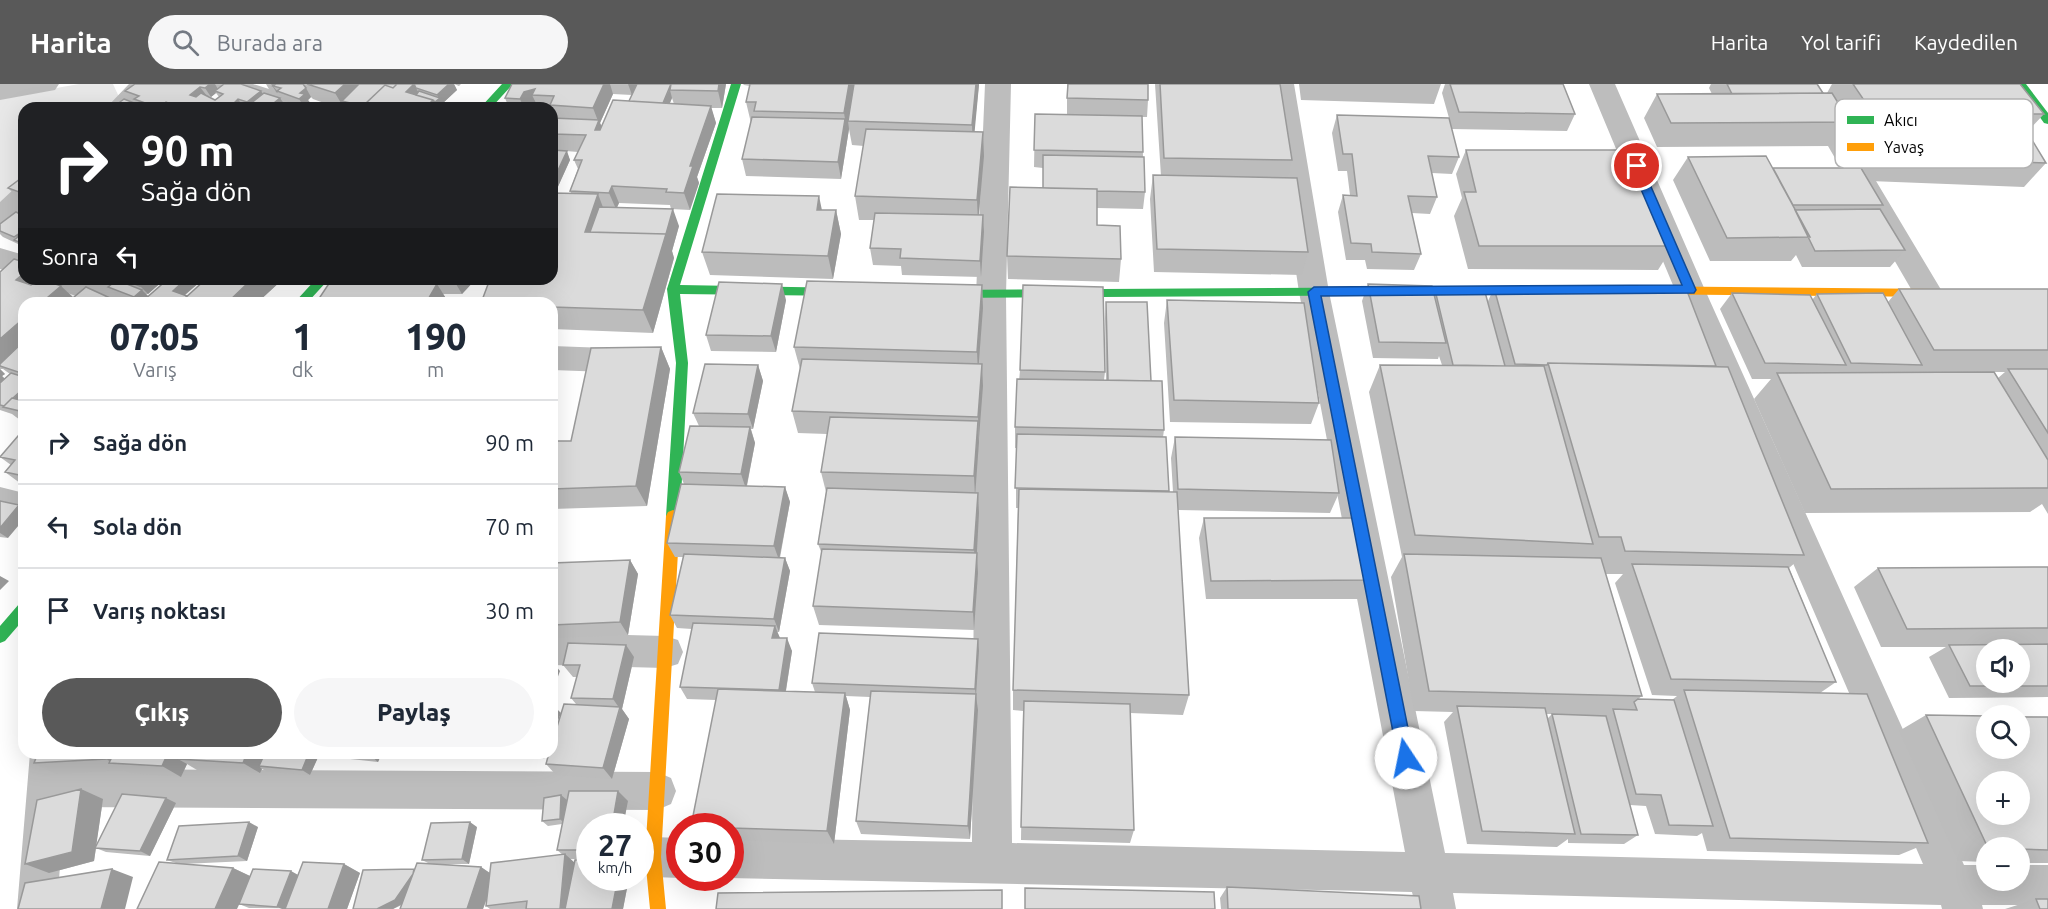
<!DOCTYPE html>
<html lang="tr">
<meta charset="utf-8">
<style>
body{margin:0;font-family:Ubuntu,sans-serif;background:#f6f6f7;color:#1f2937;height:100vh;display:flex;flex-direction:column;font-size:22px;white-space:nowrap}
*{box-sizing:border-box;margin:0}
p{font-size:20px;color:#747a83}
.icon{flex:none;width:33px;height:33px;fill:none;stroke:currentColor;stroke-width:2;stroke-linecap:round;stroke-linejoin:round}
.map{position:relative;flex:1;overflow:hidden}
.panel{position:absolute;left:18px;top:213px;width:540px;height:462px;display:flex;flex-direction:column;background:#fff;border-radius:18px;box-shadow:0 6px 24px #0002}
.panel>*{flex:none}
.hud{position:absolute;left:18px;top:18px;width:540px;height:183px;border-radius:18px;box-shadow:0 6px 24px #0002;background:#202124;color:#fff;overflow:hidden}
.controls{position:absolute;left:1976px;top:555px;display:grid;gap:12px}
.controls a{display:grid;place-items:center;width:54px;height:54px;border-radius:50%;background:#fff;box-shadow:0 6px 24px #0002;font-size:30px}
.speed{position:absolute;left:576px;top:729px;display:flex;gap:12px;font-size:30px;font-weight:700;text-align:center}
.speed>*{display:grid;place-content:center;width:78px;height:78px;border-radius:50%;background:#fff;box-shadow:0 6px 24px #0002;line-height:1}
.speed small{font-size:15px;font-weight:400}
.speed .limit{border:9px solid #d22;background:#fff;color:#111}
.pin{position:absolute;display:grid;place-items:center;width:51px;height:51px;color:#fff;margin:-26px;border:3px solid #fff;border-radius:50%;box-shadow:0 2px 6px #0007}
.me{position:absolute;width:66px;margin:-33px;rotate:349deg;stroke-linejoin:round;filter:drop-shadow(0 0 4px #0008)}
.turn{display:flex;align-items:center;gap:21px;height:126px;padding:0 24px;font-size:27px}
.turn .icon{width:78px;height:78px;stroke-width:2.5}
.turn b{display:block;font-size:42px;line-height:51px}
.then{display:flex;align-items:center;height:57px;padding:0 24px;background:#0003;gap:12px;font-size:22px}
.eta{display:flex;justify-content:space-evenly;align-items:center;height:102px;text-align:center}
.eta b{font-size:36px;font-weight:800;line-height:42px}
.cta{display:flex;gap:12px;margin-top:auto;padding:12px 24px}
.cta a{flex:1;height:69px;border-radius:36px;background:#595959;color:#fff;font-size:24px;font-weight:800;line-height:69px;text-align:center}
.cta a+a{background:#f6f6f7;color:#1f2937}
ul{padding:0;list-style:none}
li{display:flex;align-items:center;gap:18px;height:84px;padding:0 24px;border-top:2px solid #e0e1e3}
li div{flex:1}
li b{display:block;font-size:22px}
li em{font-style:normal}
header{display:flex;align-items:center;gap:36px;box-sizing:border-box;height:84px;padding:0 30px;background:#595959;color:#fff}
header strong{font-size:28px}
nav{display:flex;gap:33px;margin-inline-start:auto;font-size:21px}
.search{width:420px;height:54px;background:#f6f6f7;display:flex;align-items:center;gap:15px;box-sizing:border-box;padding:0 21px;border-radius:33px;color:#747a83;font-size:22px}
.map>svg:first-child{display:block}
.green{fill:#e8e8e8}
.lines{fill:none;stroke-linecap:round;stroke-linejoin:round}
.street{fill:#bdbdbd;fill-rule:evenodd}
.fast{fill:#30b455;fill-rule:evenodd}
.slow{fill:#ff9f0a;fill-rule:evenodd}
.wall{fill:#bcbcbc;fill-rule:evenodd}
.shaded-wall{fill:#999}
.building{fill:#dbdbdb;stroke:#999;stroke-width:1.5;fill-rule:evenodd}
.route{fill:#1a73e8;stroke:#114b97;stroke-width:1.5}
.key{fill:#fff;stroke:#b2b2b2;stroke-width:1.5}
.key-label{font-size:16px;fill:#000}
</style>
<header>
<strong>Harita</strong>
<div class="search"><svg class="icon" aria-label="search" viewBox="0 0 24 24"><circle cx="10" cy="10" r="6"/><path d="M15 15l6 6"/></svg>Burada ara</div>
<nav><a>Harita</a><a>Yol tarifi</a><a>Kaydedilen</a></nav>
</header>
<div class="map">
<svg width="2048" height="825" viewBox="0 0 2048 825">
<rect width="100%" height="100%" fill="#fff"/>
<path class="green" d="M79 0H113L119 13 107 24H24V99L0 121V14Z"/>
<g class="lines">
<path class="street" d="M0 0H59L55 6 0 16Z
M129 0H157L134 24H106Z
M213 0H253L310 18 314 24H274L217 6Z
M985 0H1011L1006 211 1012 759 1405 768 1299 208 1268 0H1294L1329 208 1445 769 1923 780 1675 206 1589 0H1615L1705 206 1964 781H1986V796H2019V781H2048V821H1982L1983 825H1942L1941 821 1453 809 1456 825H1416L1412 808 729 794 730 754 972 758 976 211Z
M1792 0H1818L1943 209 1938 217 1928 220 1918 217Z
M24 102V128L10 141 0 144V118L14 105Z
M0 164 24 171V192L0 185Z
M46 195H92L138 211 143 219H96L50 203Z
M552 262 634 265 645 269 649 277 645 285 634 289 552 286Z
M0 403 24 409V437L0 431Z
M552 549 665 552 678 556 683 568 678 580 665 584 552 581Z
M30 669H68L67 685 657 688 671 694 676 707 671 720 657 726 64 723 57 825H17Z
M653 753 680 754 681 794 653 793 640 788V758Z"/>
<path class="fast" d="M502 0H513L491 24H480Z
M731 0H741L680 201 851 204 857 208 851 212 680 210 688 279 680 432 678 436 673 438 668 436 666 432 676 279 667 205Z
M2016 0H2026L2048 29V40L2044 39Z
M316 195H329L307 219H294Z
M1626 202 1632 206 1626 210 938 214 932 210 938 206Z
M24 519V535L5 557 0 559V542L19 520Z"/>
<path class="slow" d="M1626 202 1943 205 1949 209 1943 213 1626 210 1620 206Z
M673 426 678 428 680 432 661 773 666 825H650L645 773 666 432 668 428Z"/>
</g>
<path class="wall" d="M135 0H241L261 7 263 10 280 14 287 24H141L136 18 132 16 125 7ZM216 9 219 13 215 16 207 12 211 13Z
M266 0H461L459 2 454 0 457 6 443 19 444 23 443 24H338L313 15 311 13 308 16 310 19 305 24 283 16 278 8 277 9 270 7Z
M512 0H726L722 24H711L716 39 697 93 699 99 690 126 671 125 670 121 619 119 617 124 679 142 672 167 674 174 653 249 552 245V219L571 109 570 107 578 85 574 76 578 68 566 67 570 76 556 107H552V24H509L505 14ZM613 10 632 11 629 17 602 42 600 39ZM672 14 674 20 670 19Z
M743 0H979L974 47 983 48 984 72 979 131 984 148 981 193 902 191 901 182 873 181 870 164 874 136H859L855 112 864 62 852 61 849 45 841 95 746 92 742 75 751 39 746 18 750 2 744 1Z
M1067 0 1148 16 1147 33H1142L1143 73 1145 108 1143 125 1097 124V141L1121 175 1119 198 1008 195 1007 172 1043 104V84L1034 83 1035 30H1067Z
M1155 0H1280L1292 76 1288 94 1308 168 1302 191 1154 188 1150 115 1153 91 1161 92Z
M1299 0H1441L1434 20 1301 16Z
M1445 0H1563L1575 30 1567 47 1452 45 1449 35 1459 73 1452 90 1432 89 1437 113 1430 130 1412 129 1421 170 1414 186 1367 185 1365 176H1346L1338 128 1343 111H1350L1347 87H1338L1332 49 1337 31 1449 34 1442 9Z
M1711 0H1817L1823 9H1827L1832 0H2020L2044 30 2027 48 2046 79 2024 103 1870 97 1854 65 1861 55H1856L1847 42 1832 62 1657 63 1644 34 1657 10H1712L1709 4Z
M1466 66 1635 105 1673 162 1658 186 1468 185 1454 132 1462 114 1456 90Z
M1688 73 1773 85 1883 121 1879 125 1905 166 1890 183H1802L1796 171 1791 177H1710L1673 96Z
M24 92V120L8 104Z
M822 126H836L841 150 833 195 710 191 702 168Z
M24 132V165L18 160 3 153 0 150V140Z
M0 188 24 195H47L49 197 61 202 73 213 121 219H24V339L12 330 0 326V285L5 290 2 292 5 295 10 290 3 285H0Z
M105 195H165L148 210H146L148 212 201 197 185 211 187 212 283 195 257 219H135L116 212 108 203 112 200 108 198Z
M410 195H476L462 210H443L447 216 445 219H316L411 197Z
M1368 200 1434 210 1435 206 1488 217 1494 204 1716 282 1804 471 1789 484 1836 598 1820 609 1928 759 1899 771 1707 767 1702 749 1697 752 1655 750 1646 722 1630 721 1638 751 1624 760 1568 759V755L1557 763 1467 760 1444 638 1453 628 1414 627 1391 493 1402 473 1369 308 1380 281H1442L1439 272 1438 275 1373 274 1362 217ZM1606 490H1623L1615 499 1652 611 1677 612 1672 616 1638 615 1642 612ZM1546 630H1552L1547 635Z
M982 201 983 224 978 280 983 302 975 409H978L979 429 977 469 978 489 974 546 819 541 813 522 822 470 818 460 826 408 821 388 827 350 798 349 792 327 800 285 794 263Z
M1899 205H2048V430L2042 420 2030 428 1805 429 1754 315 1771 295H1752L1720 225 1732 209 1812 216 1817 210 1888 218ZM1994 288H2005L1998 294Z
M786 216 776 268 711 267 706 251Z
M1167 216 1319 319 1311 340 1170 338 1164 239Z
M1106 218 1151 297 1164 346 1163 353 1169 408H1173L1171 374 1175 353 1339 409 1330 429 1178 426 1189 611 1183 631 1130 629 1134 746 1130 759 1021 756 1023 627 1013 626V606L1018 424H1016V364H1015V343L1020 286 1105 288 1104 296H1106L1105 234Z
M661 263 670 285 647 422 552 425V357H571Z
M758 281 763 297 753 345H751L755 359 747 402 785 403 790 418 780 474H785L790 487 779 548H777L780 554 792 567 786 607 815 608 812 599 979 567 976 612 978 626 970 755 861 750 856 737 870 613 846 612 850 626 834 760 730 756V742H691L716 616 687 615 680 603 692 545 677 544 670 531 683 473H675L667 459 684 400 679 388 699 342 693 329Z
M24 345V402L5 388 11 381 0 373Z
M0 417 8 454 0 453Z
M1204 434 1369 496 1359 515H1206L1199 454Z
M630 476 638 490 628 551 552 554V479Z
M2048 483V613L1949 614 1929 573 1946 563H1881L1854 503 1878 484Z
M634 573 622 625 629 635 612 695 556 691 546 680 576 620 571 614 577 593H573L563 581Z
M1926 631 2048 633V779H2019V764H1986V778L1958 777 1899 647Z
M38 669H320L310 691 268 688 262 685 260 689 197 686 187 680 181 693 130 689 124 686 56 690 34 679Z
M333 669H382L378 678 341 674Z
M397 669H432L431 674 404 675Z
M495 669H546L544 675Z
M81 705 103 715 96 761 166 714 176 719 150 772 106 768 96 764 94 777 49 789Z
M618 707 628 717 623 742H590V775H570L590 794H629L623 825H490L486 822 487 815 483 825 402 821 393 825H353L414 785 428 779 422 776 477 743 469 780H442L481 783 490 789 563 771 557 766 562 740 548 742 542 737 567 716 566 719Z
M258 743 247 777 183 780 233 784 250 792 298 791 344 780 360 789 347 825 249 824 239 820 176 779 167 776Z
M1227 803 1421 825H1221L1220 814Z
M2036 815 2048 825H2005Z"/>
<path class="shaded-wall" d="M210 0H215L219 7H215L216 9 211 13 205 4Z
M271 0H288L281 4 273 2 278 8 277 9Z
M345 0H360L342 17 346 24H344L335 9Z
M414 0 423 17 397 11Z
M449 0H454L457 6 443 19 444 23 443 24H425L433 16 439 14 437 11Z
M604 0H610L613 10 600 39 606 53 595 46 598 37 593 24Z
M628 0H637L632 11Z
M672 0 670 6 672 14 665 30 662 21Z
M719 0H726L722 24 718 7Z
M849 0H857L848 37 849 45 841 95 838 78 845 35 844 29Z
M976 0H979V1L973 65 972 41Z
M200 3 207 12 196 20 190 11Z
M306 4 311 13 308 16 310 19 305 24 299 15 300 9Z
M535 5 532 11 538 23 524 24 520 15 524 8Z
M261 7 267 16 251 24 247 18Z
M280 14 287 24H278L274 19Z
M238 15 244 24H234L233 20Z
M166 18 170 24H159Z
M134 19 138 24H127Z
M711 22 716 39 697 93 699 99 690 126 684 109 690 82Z
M983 48 984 72 978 139 977 116Z
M567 67 570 76 556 107 552 99Z
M612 102 619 119 616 125 609 109Z
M598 110 607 134 588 154 585 148Z
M819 112 824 136 817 126Z
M673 125 679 142 672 167 674 174 653 249 643 226Z
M836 126 841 150 833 195 828 172Z
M983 131 984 148 981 193 980 177Z
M24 189V195H47L49 198 33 212 16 196Z
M110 195H120L122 197 117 202Z
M147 195H165L148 210 140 202Z
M186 195H199L201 197 180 215 173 207Z
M252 195H283L257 219H227Z
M453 195H476L462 210Z
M437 200 447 216 445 219H426Z
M782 200 786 216 776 268 771 252Z
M982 201 983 224 978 290 977 268Z
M61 202 78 218 77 219H41Z
M142 206 150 214 144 216 146 218 145 219H140L134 213Z
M24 234V266L0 282V255Z
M661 263 670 285 647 422 636 402Z
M982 280 983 302 979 354 978 333Z
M758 281 763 297 753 345 748 330Z
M0 285 5 290 2 292 6 296 0 301Z
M24 304V315L20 314 24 317 5 323Z
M978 337 979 358 975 413 974 392Z
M750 343 755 359 746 405 741 390Z
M785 403 790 418 779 476 774 462Z
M978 409 979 429 976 485 974 466Z
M19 421 24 425V435L8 454 0 449V444Z
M977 469 978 489 974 546 973 528Z
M785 474 790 487 779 548 774 535Z
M630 476 638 490 628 551 620 538Z
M0 492 9 497 0 506Z
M775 542 780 554H772Z
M787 554 792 567 784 618 779 606Z
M978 555 979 567 976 612 978 626 970 755 968 742 976 614 975 605Z
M626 561 634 573 622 625 629 635 612 695 603 684 620 625 613 615Z
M555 581 560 587 552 609V588Z
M845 609 850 626 834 760 827 747Z
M552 620 561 629 552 652Z
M108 669H133L113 679 106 675Z
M168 669H192L178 675 187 680 181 693 162 682Z
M247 669H269L259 682 262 685 260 689 243 679Z
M309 669H320L310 691 302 686Z
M372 669H382L378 678 371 672Z
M424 669H432L431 674Z
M538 669H546L544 675Z
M81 705 103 715 94 777 49 789 25 780Z
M618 707 628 717 623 742H612Z
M561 711 567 716 565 740 560 735Z
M166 714 176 719 150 772 140 767Z
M249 738 258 743 247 777 238 772Z
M470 738 477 743 469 780 462 775Z
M565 770 575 779 572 825H560Z
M344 780 360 789 347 825H328Z
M481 783 494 792 483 825H467Z
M233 784 252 793 237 825H215Z
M112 785 133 793 125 825H101Z
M416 785 402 820 393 825H377Z
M291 787 300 792 287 825H282L277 823Z
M618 794H629L623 825H612Z"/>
<path class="building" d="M135 0H210L205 4 200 3 190 11 196 13 201 9 215 16 223 10 215 7 224 0H241L261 7 247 18 238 15 233 20 237 21 234 24H181L166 18 159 24 134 15 139 12 125 7Z
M276 0H303L306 4 300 9 305 10 299 15 277 7 281 4 273 2Z
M307 0H345L335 9Z
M359 0H397L393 4 385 1 363 22 364 24H356L358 21 342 17Z
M397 0H414L406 8 433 16 425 24H370L363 22 385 1 393 4Z
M414 0H449L437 11 416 4Z
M512 0H604L593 24 550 21 554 12 532 11 535 5 524 8 520 15 505 14Z
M637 0H671L663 19 629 17Z
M671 0H719L718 7 670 6Z
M750 0H849L844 29 754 27 756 18H746Z
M854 0H976L972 41 848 37Z
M1068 0H1148V16L1067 14Z
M1160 0H1280L1292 76 1164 74Z
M1450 0H1563L1575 30 1459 28Z
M1727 0H1817L1823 9 1732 10Z
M1853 0H2020L2044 30 1874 31Z
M419 7 440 14 435 18 433 16 416 11Z
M264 9 280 14 274 19 286 23 284 24H245Z
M1832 9 1850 38 1671 39 1657 10Z
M124 15 134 19 127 24H112Z
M613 16 711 22 690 82H693L684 109 666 108 667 105 612 102 609 109 570 107 582 76H574L586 51 552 50V34L599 36 595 46H600Z
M291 20 304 24H287Z
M536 22H550L551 24H535Z
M1035 30 1142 32 1143 68 1034 66Z
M1337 31 1449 34 1459 73 1428 72 1437 113 1408 112 1421 170 1372 168 1371 160 1351 159 1343 111 1357 112 1352 70H1343Z
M752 33 845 35 838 78 742 75Z
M1872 41 2026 46 2046 79 1889 73Z
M866 45 983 48 977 116 855 112Z
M552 66 567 67 552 99Z
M1466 66H1620L1635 105 1648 107 1673 162H1479L1464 108H1476Z
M1043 71 1144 73 1145 108 1097 107V105L1043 104Z
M1766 72 1810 153 1727 154 1688 73Z
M1773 84H1861L1883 121H1793Z
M1153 91 1297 94 1308 168 1157 165Z
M24 92V108L22 109 8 104Z
M1010 103 1097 105V141L1120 142 1121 175 1007 172Z
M552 109 598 110 585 148 666 150 643 226 552 223V219H481L490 195H552Z
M717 110 819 112 817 126H836L828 172 702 168Z
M599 123 673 125 666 150 590 148Z
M1880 125 1905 166 1815 167 1795 126Z
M16 128 24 132V146L14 153 0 147V140Z
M875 129 983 131 980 177 900 174 901 165 870 164Z
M24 146V154L17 152Z
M18 153 24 159V160L14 156Z
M14 175 24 178V189L16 196 31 201 38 195H42L61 202 41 219H24V234L0 255V188Z
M122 195H147L140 202Z
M168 195H186L173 207 187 212 183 216 185 219H151L144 216Z
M206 195H252L227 219H223L216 217 213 219H190L183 216Z
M332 195H397L437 200 426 219H316Z
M117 196 142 206 134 213 108 203Z
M807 197 982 201 977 268 794 263Z
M719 198 782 200 771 252 706 251Z
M1368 200 1432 202 1446 259 1379 258Z
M1023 201 1103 203 1105 288 1020 286Z
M86 203 121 219H67Z
M1494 204 1687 207 1716 282 1548 279 1547 281 1515 280Z
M1899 205H2048V266H1934Z
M1435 206 1485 208 1505 282 1453 281Z
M1732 209 1810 211 1846 281 1765 279Z
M1883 209 1922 281 1851 279 1817 210Z
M1167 216 1304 219 1319 319 1174 316Z
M1106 218H1147L1151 297 1108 296Z
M24 257V290L0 282V280Z
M661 263 636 402 552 405V357H571L591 264Z
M802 275 982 280 978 333 792 327Z
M1548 279 1728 283 1804 471 1625 467 1621 453H1599Z
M705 280 758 281 748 330 693 329Z
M1380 281 1544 282 1593 460 1415 451Z
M2008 285H2048V349Z
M1994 288 2048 376V404L1831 405 1777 289Z
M11 289 24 293V304L13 314H12L4 322 0 321V299Z
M1017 295 1162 297 1164 346 1015 343Z
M12 314 24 317V328L3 323Z
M830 333 978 337 974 392 821 388Z
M690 342 750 343 741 390 679 388Z
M24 345V392L5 388 15 376 0 373Z
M1017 350 1166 353 1169 407 1015 404Z
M1175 353 1331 356 1339 409 1178 405Z
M681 400 785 403 774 462 667 459Z
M827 404 978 409 974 466 818 460Z
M1019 405 1177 408 1189 611 1013 606Z
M0 417 19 421 0 444Z
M1204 434H1357L1369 496 1211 497Z
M822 465 977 469 973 528 813 522Z
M684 470 785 474 774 535 670 531Z
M1404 470 1601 474 1642 612 1429 607Z
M630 476 620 538 552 541V479Z
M1632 480 1788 483 1836 598 1671 595Z
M2048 483V544L1907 545 1878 484Z
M693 539 775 542 772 554H787L779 606 680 603Z
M819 549 978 555 975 605 812 599Z
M568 559 626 561 613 615 571 614 580 581H563Z
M2048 560V602H1970L1949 561ZM1986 566H2019V598H1986Z
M552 580 555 581 552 588Z
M718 605 845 609 827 747 730 744V742H691Z
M1684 606 1867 610 1928 759 1730 754Z
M871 607 976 610 968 742 856 737Z
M1638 615 1674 616 1713 742 1669 741 1661 711 1636 710 1613 625 1637 626 1634 618Z
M1024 617 1130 620 1134 746 1021 743Z
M564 620 620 623 603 684 546 680 549 669H552V659Z
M1457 622 1545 624 1575 750 1482 747Z
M1552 630 1606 632 1638 751 1581 750Z
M1926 631 1986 632V664H2019V633H2048V766L2019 765V764H1988ZM1986 698H2019V730H1986Z
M38 669H108L106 675 34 679Z
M114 669H168L162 682 109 679Z
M181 669H247L243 679 178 675Z
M265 669H309L302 686 259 682Z
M335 669H372L371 672Z
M81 705 72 768 25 780 37 716Z
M569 707H618L612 742H590V766H557Z
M122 710 166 714 140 767 95 764Z
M561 711 560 735 542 737 544 714Z
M249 738 238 772 167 776 179 742Z
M470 738 462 775 422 776 431 739Z
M565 770 560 825H526L527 817 486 822 491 779Z
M590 775V794H618L612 825H565L575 776Z
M159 778 233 784 215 825H137Z
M303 778 344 780 328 825H285Z
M417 779 481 783 467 825H400Z
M112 785 101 825H18L25 799Z
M253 785 291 787 277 823 239 820Z
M414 785 413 790 395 816 377 825H353L363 786Z
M1227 803 1419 812 1421 825H1228Z
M1025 804 1214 808 1215 825H1025Z
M1002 806V825H716L718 809Z
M2036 815H2048V825H2040Z"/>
<path class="route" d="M1637 78 1642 82 1696 206 1694 209 1321 212 1414 674 1412 679 1406 681 1401 679 1398 674 1308 208 1314 203 1682 201 1631 82Z"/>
<rect x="1835" y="15" width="198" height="69" rx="9" class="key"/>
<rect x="1847" y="32" width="27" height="8" fill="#30b455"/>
<rect x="1847" y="59" width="27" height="8" fill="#ff9f0a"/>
<g class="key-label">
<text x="1884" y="42">Akıcı</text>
<text x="1884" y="69">Yavaş</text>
</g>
</svg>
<div class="controls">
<a><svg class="icon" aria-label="sound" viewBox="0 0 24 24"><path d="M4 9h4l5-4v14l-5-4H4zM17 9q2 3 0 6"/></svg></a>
<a><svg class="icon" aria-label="search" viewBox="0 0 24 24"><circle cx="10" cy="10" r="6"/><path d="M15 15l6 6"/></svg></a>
<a>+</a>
<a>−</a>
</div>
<div class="speed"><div>27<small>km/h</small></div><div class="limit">30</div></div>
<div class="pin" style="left:1637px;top:82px;background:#d93025"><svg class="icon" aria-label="arrive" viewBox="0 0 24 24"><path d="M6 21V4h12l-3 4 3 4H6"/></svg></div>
<svg class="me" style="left:1406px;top:674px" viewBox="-20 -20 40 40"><circle r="19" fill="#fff"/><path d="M0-13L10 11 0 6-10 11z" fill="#1a73e8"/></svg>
<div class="hud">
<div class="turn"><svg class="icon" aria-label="right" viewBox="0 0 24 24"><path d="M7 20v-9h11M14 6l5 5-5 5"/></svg><div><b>90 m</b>Sağa dön</div></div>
<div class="then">Sonra<svg class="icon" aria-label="left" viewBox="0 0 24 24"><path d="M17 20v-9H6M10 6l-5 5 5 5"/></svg></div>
</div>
<section class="panel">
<div class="eta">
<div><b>07:05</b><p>Varış</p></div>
<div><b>1</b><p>dk</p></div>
<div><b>190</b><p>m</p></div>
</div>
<ul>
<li><svg class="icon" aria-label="right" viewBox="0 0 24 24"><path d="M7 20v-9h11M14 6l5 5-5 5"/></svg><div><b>Sağa dön</b></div><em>90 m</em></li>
<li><svg class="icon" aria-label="left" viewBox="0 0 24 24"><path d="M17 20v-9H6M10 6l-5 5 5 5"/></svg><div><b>Sola dön</b></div><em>70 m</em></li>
<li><svg class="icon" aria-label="arrive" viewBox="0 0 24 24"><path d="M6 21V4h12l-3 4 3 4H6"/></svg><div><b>Varış noktası</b></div><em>30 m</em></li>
</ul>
<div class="cta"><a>Çıkış</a><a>Paylaş</a></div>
</section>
</div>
